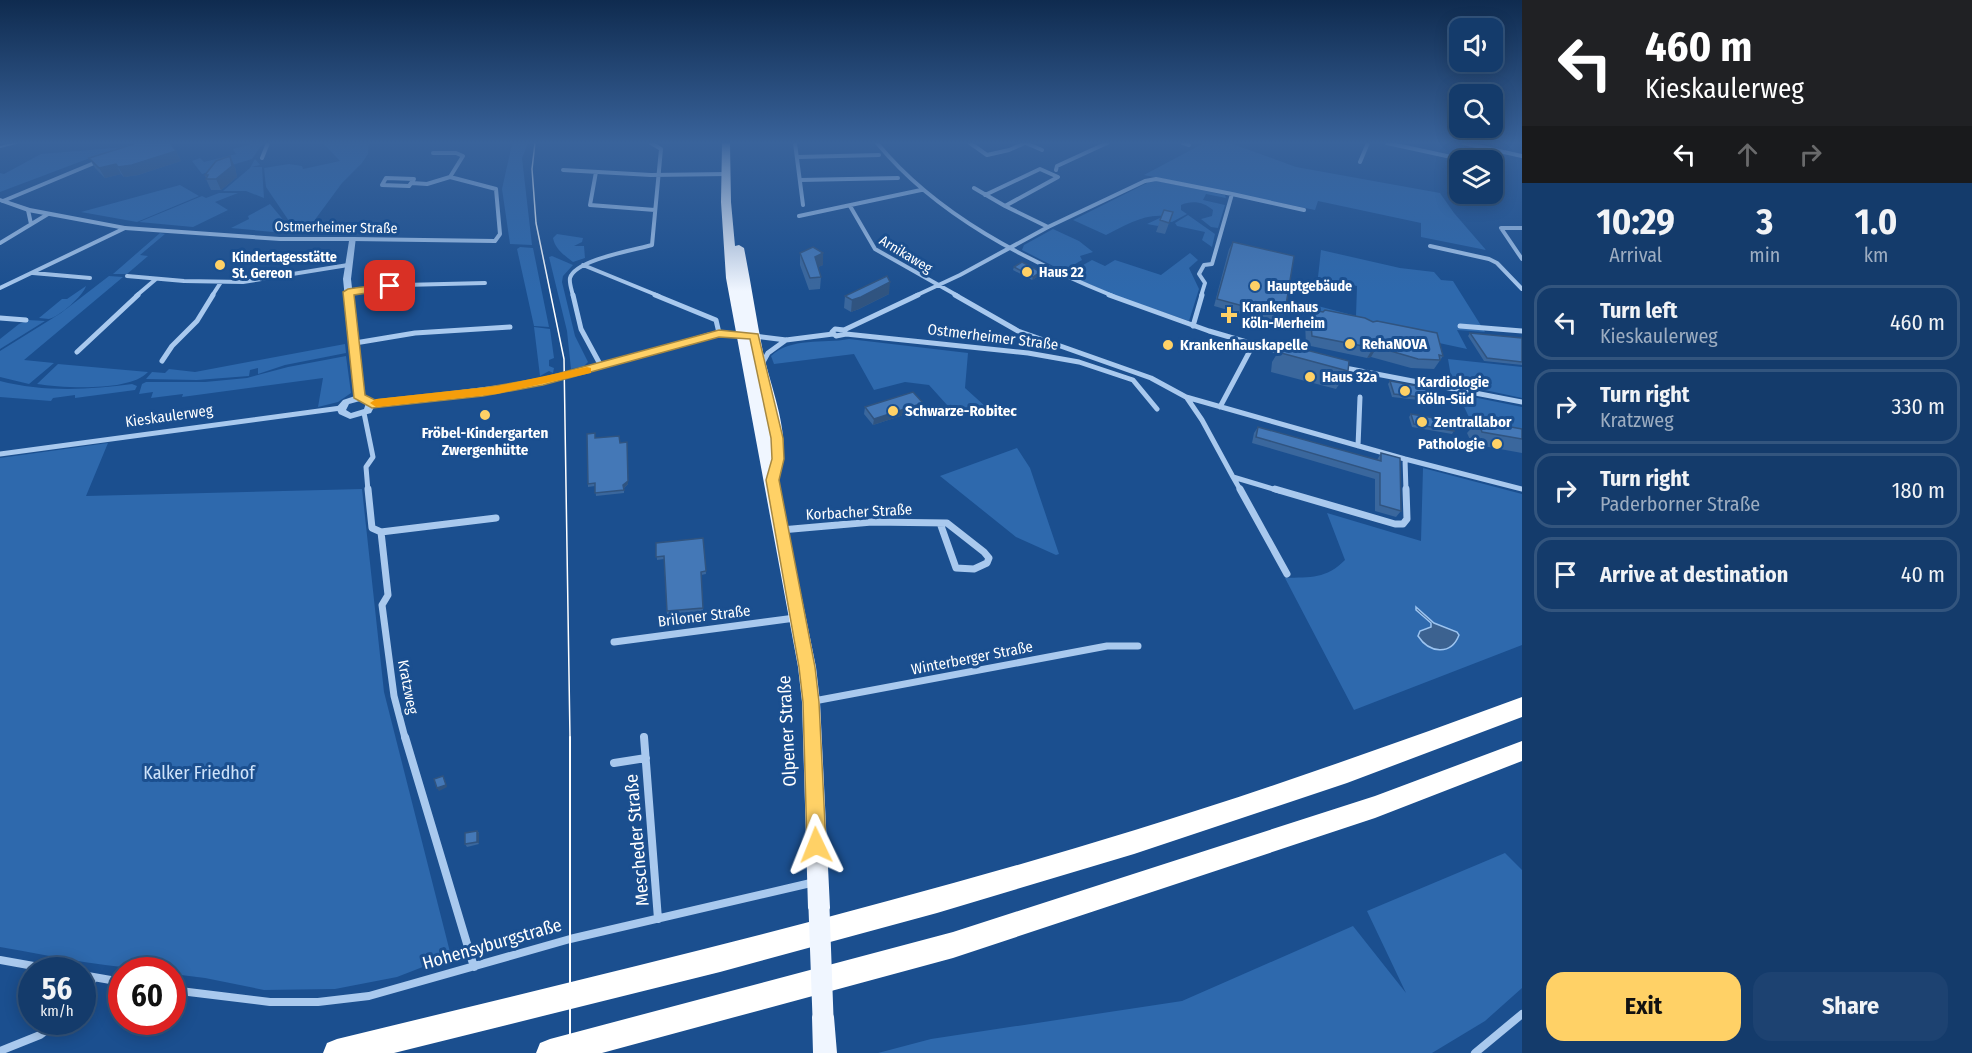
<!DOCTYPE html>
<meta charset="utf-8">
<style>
body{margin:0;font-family:"Fira Sans Condensed",sans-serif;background:#1d4271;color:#f1f3f6;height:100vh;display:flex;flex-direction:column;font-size:22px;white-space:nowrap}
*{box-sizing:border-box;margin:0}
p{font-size:20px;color:#9dadc1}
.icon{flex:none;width:33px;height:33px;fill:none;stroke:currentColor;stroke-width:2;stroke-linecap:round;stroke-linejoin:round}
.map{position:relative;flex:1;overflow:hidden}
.panel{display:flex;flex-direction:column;background:#143b6b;width:450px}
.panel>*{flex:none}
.banner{background:#202124;color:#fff;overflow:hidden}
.controls{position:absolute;left:1449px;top:18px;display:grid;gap:12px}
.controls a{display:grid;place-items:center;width:54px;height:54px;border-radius:12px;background:#143b6b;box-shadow:0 3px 15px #0003,0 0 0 2px #33557e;font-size:30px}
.speed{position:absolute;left:18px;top:957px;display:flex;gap:12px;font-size:30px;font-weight:700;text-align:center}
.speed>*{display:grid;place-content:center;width:78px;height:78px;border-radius:50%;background:#143b6b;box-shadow:0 3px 15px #0003,0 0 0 2px #33557e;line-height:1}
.speed small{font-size:15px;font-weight:400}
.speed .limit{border:9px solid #d22;background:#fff;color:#111}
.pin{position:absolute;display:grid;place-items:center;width:51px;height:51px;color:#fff;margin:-26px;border-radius:12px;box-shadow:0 3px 9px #0006}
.me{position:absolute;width:66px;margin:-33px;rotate:358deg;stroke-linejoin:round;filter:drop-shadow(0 0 4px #0008)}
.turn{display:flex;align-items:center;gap:21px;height:126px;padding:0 24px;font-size:27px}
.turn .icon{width:78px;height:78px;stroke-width:2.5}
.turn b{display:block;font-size:42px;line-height:51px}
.lanes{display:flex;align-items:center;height:57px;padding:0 24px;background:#0003;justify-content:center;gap:30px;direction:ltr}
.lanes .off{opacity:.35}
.eta{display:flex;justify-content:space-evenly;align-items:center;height:102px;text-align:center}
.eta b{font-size:36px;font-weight:700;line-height:42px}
.button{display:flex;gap:12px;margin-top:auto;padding:12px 24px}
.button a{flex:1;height:69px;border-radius:18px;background:#ffd166;color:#111;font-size:24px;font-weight:700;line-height:69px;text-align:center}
.button a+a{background:#1d4271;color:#f1f3f6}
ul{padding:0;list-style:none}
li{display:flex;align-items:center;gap:18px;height:75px;margin:0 12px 9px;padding:0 12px;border:3px solid #33557e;border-radius:18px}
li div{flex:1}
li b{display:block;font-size:22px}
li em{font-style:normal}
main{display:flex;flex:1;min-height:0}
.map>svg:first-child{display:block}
.green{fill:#2e69ad}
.water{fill:#3c6290;stroke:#9cc4f0;stroke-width:1.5}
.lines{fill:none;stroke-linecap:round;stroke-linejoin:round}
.stream{stroke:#9cc4f0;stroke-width:2}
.minor-far3{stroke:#a9c9ee;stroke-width:4}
.minor-far2{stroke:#a9c9ee;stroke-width:5}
.minor-far1{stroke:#a9c9ee;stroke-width:7}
.minor{stroke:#a9c9ee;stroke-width:8}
.tertiary{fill:#a9c9ee;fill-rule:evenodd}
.primary{fill:#f0f6ff;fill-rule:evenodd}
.motorway{fill:#fff;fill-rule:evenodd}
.tram-far1{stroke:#fff;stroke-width:1.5}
.tram{stroke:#fff;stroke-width:2}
.primary-bridge{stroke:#f0f6ff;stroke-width:21}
.wall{fill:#3a679d}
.shaded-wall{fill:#305480}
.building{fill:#4478b7;stroke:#305480;stroke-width:1.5}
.route{fill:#ffd166;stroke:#a68842;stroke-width:1.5}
.slow{fill:#f59e0b}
.poi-dot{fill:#ffd166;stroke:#1b4f8f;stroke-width:2}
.labels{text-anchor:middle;stroke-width:6;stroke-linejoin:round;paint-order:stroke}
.far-street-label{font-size:14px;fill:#fff;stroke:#1b4f8f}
.far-poi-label{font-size:14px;font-weight:bold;fill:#fff;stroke:#1b4f8f;text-anchor:start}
.street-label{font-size:15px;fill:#fff;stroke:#1b4f8f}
.poi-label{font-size:15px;font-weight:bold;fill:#fff;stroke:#1b4f8f;text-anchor:start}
.near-street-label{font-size:18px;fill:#fff;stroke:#1b4f8f}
.near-park-label{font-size:18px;fill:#cfe3fa;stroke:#1b4f8f}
</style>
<main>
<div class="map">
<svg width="1522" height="1053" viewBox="0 0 1522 1053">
<rect width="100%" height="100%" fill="#1b4f8f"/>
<path class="green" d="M254 143H267L261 146 252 159 202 174 192 161 200 158 204 162 236 154 233 149Z
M323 143H369L368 154 362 163 342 183 314 221 301 232 293 227 266 187 264 168 289 164 302 166 303 169 340 161Z
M493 143H528L522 158 532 245 510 244 502 189 512 144Z
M1204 143H1230L1296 167 1440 193 1454 213 1486 250 1421 237V223L1318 201 1315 210 1144 175Z
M126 147 90 158 0 192V173L4 174 41 154Z
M255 159 260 165 251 167H262L264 198 246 191H223L250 168Z
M1153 180 1225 195 1226 198 1206 194 1203 200 1225 205 1218 228 1211 227 1201 219 1212 216 1213 210C1204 202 1192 200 1181 205V210L1187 214 1172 222 1165 221 1158 226 1147 224 1164 216C1143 214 1124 226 1106 235L1073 220Z
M180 185 199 196 137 222 81 212Z
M219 193H238L215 202 228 210 193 227 139 222 202 196 206 198Z
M270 204 295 234 231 228 249 219 248 216Z
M1188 215 1215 234 1212 247 1202 240 1205 232 1177 226 1175 223Z
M1053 229 1079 241 1093 252 1080 256 1082 260 1063 271 1022 250 1024 245Z
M160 233 165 234 140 255 148 256 127 274H113Z
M557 234 583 238 582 242 574 246H584L585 258 573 262C564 255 555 249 553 238Z
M520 247 533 248 549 327 534 326 517 249Z
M1321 250 1400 268 1434 272 1441 280 1453 281 1485 332 1457 330 1467 349 1318 317 1314 305 1356 316 1357 286 1318 277Z
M1190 253 1198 260 1189 268 1199 289 1189 321 1116 296 1067 274 1092 260 1105 266 1115 260 1161 275Z
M552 256 573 265 563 276 562 282 575 336 588 362 584 366 571 369 567 331 549 257Z
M109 276 123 277 24 360 54 363 29 384 0 377V351L61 313Z
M86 286C83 296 60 316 49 319 46 319 42 318 39 318L62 299H67Z
M28 320 45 321 0 349V339L19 324Z
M534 327 550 329 554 358 549 360V366L554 368 553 373 549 371 540 376Z
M849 339 968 353 965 388 986 407 957 416 929 385 905 382 874 390 854 354 774 364 771 356C791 337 823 344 849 339Z
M345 344 346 353 285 365 258 374V368L250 370 249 376 197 380 146 379 152 372 165 373 169 369 195 372Z
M346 356 351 393 338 402 318 407 323 378 182 397 183 394 151 398 153 392 139 394 142 384 146 382H205L247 378 288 367Z
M1448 359 1522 367V398L1452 383Z
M58 364 148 372C130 392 63 388 37 384Z
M0 381C42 392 89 390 132 384L137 386 135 390 75 398V395L53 398 51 401 0 397Z
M1458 394 1522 407V439L1476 432Z
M108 443 86 496 362 489 384 692 451 956 397 977 335 989 264 990 205 978 173 974 172 970C114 970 57 957 0 947V458Z
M1017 448 1030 468 1059 554 1056 555 1016 537 940 476Z
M1423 468 1522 494V645L1354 710 1285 578C1311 577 1326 579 1345 560L1327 513 1421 541Z
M1505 853 1522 870V988L1485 1021 1432 1053H878L931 1039 1182 1001 1353 926 1406 993 1367 911Z"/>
<path class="water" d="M1416 607 1434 623 1457 632 1459 635C1451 656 1429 653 1418 636L1420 631 1431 627V623L1416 610Z"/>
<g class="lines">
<path class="stream" d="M0 147 16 143"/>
<path class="minor-far3" d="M795 143 803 205
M877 143C937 216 1027 261 1113 296
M970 143 987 155 1009 150 1025 143
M1026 143 1042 150
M1183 143 1189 145
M1387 143 1465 160
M1463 143 1522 156
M433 153H456L463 156 450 177
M797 157 879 155
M262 158 268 143
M1478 160 1481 147
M1360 162 1368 143
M563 170 651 175 727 174
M1056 170 1057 166 1107 143
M596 172 590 205 655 210
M386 178 414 179 409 186 382 185Z
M800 180 898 178
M974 188 1005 206
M1232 194 1304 210
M985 195 1040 169 1058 177 1005 206 1048 227
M3 201 99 161
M850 206 875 249 958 296
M28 210 31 224
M799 216 921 190
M1501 228 1522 259
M1501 228H1522
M353 239 495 241 500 234 496 189 450 177 427 184 412 183
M0 243 48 214
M1430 246 1489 259 1497 263 1522 289
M583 265 659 296
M33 273 90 278
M127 276 184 281 243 282 348 265
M0 288 125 228
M348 292 403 285 485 283
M136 296 156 279
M212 296 221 282
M573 296C572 291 569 283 570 278 575 260 634 250 652 245L661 149 651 143
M915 296 960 275 1048 227 1145 181 1156 179 1232 194 1212 264 1204 265 1199 274 1205 283 1201 296"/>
<path class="minor-far2" d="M573 295 581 329 601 366
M655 295 716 320 719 333
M955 295 1018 331 1151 378 1186 397 1405 459 1522 489
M1109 295 1209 331 1284 353
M0 318 26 320
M1193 326 1202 295
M1460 326 1522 331
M835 329 844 330 846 334 836 336 832 332Z
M844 330 918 295
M846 334 1028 353 1079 362 1133 380 1157 409
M755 336 786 340 833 334
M355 343 415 333 510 327
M77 352 138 295
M162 361 172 346 197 321 213 295
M762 364 768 353 786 340
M1340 367 1522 402
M1187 398 1202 420 1233 477 1280 491
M1220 407 1253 345
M364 413 373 457 366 467 368 491
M1358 446 1360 397
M0 454 341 408
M1405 459 1406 491
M1233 477 1241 491"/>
<path class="minor-far1" d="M368 489 372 528 381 532 388 595 382 605 394 696 405 738
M1240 489 1287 574
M1275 489 1395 524H1403L1407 519 1406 489
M781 530 872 522 947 523 984 552 989 558 987 563 974 569 956 568 940 523
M381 532 496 518
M614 642 795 618
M814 701 1107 646H1138"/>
<path class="minor" d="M405 737 474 967
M644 737 658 919
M614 763 646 758
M0 960 56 970
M82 975 122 982
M172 990 270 1002H318L369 996 570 939 815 882
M82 993 94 978
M0 1051 40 1035 57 1022
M1475 1053 1522 1014"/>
<path class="tertiary" d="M0 198 30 208 125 226 280 237H356L351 279 364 396 375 401 523 382 572 372 710 332H750L754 335 750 338H710L576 376 523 388 374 407 371 413 350 419 339 414 336 408 343 400 355 396 343 279 349 241H280L125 230 28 212 0 202ZM360 401 366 403 364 409 351 413 346 410 349 404Z"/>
<path class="primary" d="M722 143H730L731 202 735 246 739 245 744 248C751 283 756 317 763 352 772 393 794 440 778 481L816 667 820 702 830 908 826 915 819 919 812 915 808 908 802 702 798 667 726 278 721 202Z
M823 1006 831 1009 834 1017 837 1053H813L812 1017 815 1009Z"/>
<path class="motorway" d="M1522 697V717L1347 783 1134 854 937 913 720 972 394 1053H323L327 1043 337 1039C604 974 872 911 1135 830 1265 790 1394 744 1522 697Z
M1522 741V761L1375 818 953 958 602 1053H536L540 1043 550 1039 953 932 1375 796Z"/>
<path class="tram-far1" d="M535 143 532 169 536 223 564 359 570 738"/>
<path class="tram" d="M570 737V1053"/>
<path class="primary-bridge" d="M819 908 823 1017"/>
</g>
<path class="wall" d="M176 151 181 161 138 175 124 177 121 174 105 178 95 168 89 158Z
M235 167 237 177 221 190H211L206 179V178L205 175Z
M1164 210 1173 212 1165 234 1156 232Z
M1233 242 1284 317 1280 325 1214 306 1229 249Z
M800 253 823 265 818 267 821 277 820 289 809 290 800 265Z
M1014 267 1041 272 1040 275 1032 280 1013 270Z
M889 294 859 309 851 312 844 308 845 296Z
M1313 310 1373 322 1443 356 1434 369 1411 368 1371 357 1367 358 1306 345 1305 323Z
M1470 333 1522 338V365L1484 361 1468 336Z
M1283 344 1348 371 1336 389 1271 372 1272 362Z
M1390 381 1429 398 1427 401 1392 397 1388 384Z
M923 403 922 409 873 425 864 414 865 407Z
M1411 414 1454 431 1452 434 1412 427 1409 417Z
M1478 421 1522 429V453L1472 444 1467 433Z
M1258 427 1377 460 1381 453 1401 511 1396 517 1375 511V479L1252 443 1254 433Z
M595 438 620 443 628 484 624 488V493L596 496 595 486 588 487V484Z
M703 538 706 574 701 575 703 611 667 614 664 559 657 560 656 543Z
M477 831 479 833V844L467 847 465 844Z"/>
<path class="shaded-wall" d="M176 151 181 161 138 175 124 177 118 167Z
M230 156 235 167 237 177 221 190 216 179Z
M116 164 121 174 105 178 99 168Z
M823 253V265L814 269 815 257Z
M1041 272 1040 275 1032 280 1033 277Z
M890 282 889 294 859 309 851 312 852 300Z
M1377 347 1371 357 1367 358 1373 348Z
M923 403 922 409 873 425 874 419Z
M628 445V484L624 488 623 485Z
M443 776 447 787 439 791 437 788Z
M477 831 479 833V844L477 842Z"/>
<path class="building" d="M137 143H170L176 151 132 165 118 167 116 164 99 168 89 158Z
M230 156 232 166 216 179H206L208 175H205L216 161Z
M1164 210 1173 212 1169 223 1160 220Z
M1233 242 1294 256 1284 317 1217 299Z
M813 247 823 253 815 257 821 277 810 278 800 253Z
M1022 262 1041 272 1033 277 1014 267Z
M887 276 890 282 861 297 852 300 845 296Z
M1313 310 1323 312 1325 310 1365 318 1373 322 1377 321 1437 333 1443 356 1439 355 1440 360 1418 359 1377 347 1373 348 1312 336 1310 314 1314 315Z
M1470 333 1522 338V362L1487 358Z
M1283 344 1349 361 1348 371 1281 353Z
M1390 381 1418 386 1427 390 1429 398 1394 394Z
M913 392 923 403 874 419 865 407Z
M1411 414 1451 421 1454 431 1414 424Z
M1478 421 1522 429V439L1482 432Z
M1258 427 1381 461V453L1400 458 1401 511 1380 505V473L1256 437Z
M595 433V438L619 436 620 443 627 442 628 481 623 485 624 490 595 493V483L588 484 587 434Z
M703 538 706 571 701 572 703 608 667 611 664 556 656 557V543Z
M443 776 446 785 437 788 434 779Z
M477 831V842L465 844V833Z"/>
<linearGradient id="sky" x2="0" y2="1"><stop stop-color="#0f2b4f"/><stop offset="0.49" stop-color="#39639b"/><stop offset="1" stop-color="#39639b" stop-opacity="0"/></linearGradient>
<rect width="1522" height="291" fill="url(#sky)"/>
<path class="route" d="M390 283 394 284V289L354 295 365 395 375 400 483 388 542 378 719 330 758 334 783 438 784 459 779 480 815 667 819 702 826 845 823 852 816 854 810 852 807 845 803 702 799 667 766 480 772 459 771 438 750 339 719 337 543 385 483 396 372 408 354 398 343 292 348 289Z"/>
<path class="slow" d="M587 367 591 368V373L497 394 376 407 370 403 376 399 497 386Z"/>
<g class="poi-dot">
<circle cx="220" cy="265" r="6"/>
<circle cx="1027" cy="272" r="6"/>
<circle cx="1255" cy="286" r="6"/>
<path d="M1226 306h6v6h6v6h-6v6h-6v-6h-6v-6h6z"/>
<circle cx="1350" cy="344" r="6"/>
<circle cx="1168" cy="345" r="6"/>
<circle cx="1310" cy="377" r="6"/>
<circle cx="1405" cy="391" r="6"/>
<circle cx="893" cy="411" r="6"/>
<circle cx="485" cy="415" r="6"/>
<circle cx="1422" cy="422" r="6"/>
<circle cx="1497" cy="444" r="6"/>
</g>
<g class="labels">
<g class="far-street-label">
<text transform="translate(336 227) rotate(1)" y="5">Ostmerheimer Straße</text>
<text transform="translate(906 254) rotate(31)" y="5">Arnikaweg</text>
</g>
<g class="far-poi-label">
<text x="232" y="262">Kindertagesstätte<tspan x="232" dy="16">St. Gereon</tspan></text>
<text x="1039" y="277">Haus 22</text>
<text x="1267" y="291">Hauptgebäude</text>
<text x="1242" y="312">Krankenhaus<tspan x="1242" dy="16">Köln-Merheim</tspan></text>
</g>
<g class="street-label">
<text transform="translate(993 337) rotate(7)" y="5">Ostmerheimer Straße</text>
<text transform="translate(169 416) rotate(-8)" y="5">Kieskaulerweg</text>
<text transform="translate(859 512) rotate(-3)" y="5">Korbacher Straße</text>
<text transform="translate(704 616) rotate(-7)" y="5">Briloner Straße</text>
<text transform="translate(972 658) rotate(-11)" y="5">Winterberger Straße</text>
<text transform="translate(408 687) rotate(79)" y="5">Kratzweg</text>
</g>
<g class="poi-label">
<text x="1362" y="349">RehaNOVA</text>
<text x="1180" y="350">Krankenhauskapelle</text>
<text x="1322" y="382">Haus 32a</text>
<text x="1417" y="387">Kardiologie<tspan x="1417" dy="17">Köln-Süd</tspan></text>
<text x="905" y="416">Schwarze-Robitec</text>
<text x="1434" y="427">Zentrallabor</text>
<text x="485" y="438" text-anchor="middle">Fröbel-Kindergarten<tspan x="485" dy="17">Zwergenhütte</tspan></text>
<text x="1485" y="449" text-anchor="end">Pathologie</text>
</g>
<g class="near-street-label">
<text transform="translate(787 731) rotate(-93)" y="6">Olpener Straße</text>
<text transform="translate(637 840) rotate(-95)" y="6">Mescheder Straße</text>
<text transform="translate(492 944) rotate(-16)" y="6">Hohensyburgstraße</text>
</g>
<g class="near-park-label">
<text x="199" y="779">Kalker Friedhof</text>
</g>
</g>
</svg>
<div class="controls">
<a><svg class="icon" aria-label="sound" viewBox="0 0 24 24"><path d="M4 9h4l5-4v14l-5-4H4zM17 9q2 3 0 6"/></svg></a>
<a><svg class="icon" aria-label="search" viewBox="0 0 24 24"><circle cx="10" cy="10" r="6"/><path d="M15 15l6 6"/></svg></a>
<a><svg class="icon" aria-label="layers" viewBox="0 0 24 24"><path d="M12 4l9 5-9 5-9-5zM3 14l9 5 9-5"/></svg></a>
</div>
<div class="speed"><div>56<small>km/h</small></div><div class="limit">60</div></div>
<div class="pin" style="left:390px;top:286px;background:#d93025"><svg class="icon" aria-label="arrive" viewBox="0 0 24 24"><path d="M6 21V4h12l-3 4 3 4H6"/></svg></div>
<svg class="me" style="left:816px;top:845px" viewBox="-20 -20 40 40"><path d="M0-17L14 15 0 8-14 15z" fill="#ffd166" stroke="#fff" stroke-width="4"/></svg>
</div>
<section class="panel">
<div class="banner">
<div class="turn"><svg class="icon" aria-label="left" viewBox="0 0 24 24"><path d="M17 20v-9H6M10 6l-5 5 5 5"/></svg><div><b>460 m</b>Kieskaulerweg</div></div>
<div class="lanes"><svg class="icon" aria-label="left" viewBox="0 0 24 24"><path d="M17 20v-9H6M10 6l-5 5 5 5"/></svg><svg class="icon off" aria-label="ahead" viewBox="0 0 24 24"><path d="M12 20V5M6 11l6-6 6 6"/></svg><svg class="icon off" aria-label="right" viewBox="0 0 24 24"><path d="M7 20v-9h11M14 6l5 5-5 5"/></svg></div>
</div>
<div class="eta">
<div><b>10:29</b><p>Arrival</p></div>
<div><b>3</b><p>min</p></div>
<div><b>1.0</b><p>km</p></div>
</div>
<ul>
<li><svg class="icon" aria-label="left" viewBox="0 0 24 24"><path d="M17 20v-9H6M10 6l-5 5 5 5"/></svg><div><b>Turn left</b><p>Kieskaulerweg</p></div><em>460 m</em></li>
<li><svg class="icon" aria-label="right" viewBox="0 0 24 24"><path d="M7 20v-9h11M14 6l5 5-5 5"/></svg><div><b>Turn right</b><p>Kratzweg</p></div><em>330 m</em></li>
<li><svg class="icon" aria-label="right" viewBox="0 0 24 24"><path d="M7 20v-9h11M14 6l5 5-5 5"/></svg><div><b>Turn right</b><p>Paderborner Straße</p></div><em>180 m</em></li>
<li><svg class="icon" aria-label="arrive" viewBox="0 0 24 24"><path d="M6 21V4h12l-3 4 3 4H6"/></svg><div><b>Arrive at destination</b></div><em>40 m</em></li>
</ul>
<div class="button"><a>Exit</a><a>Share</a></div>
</section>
</main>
